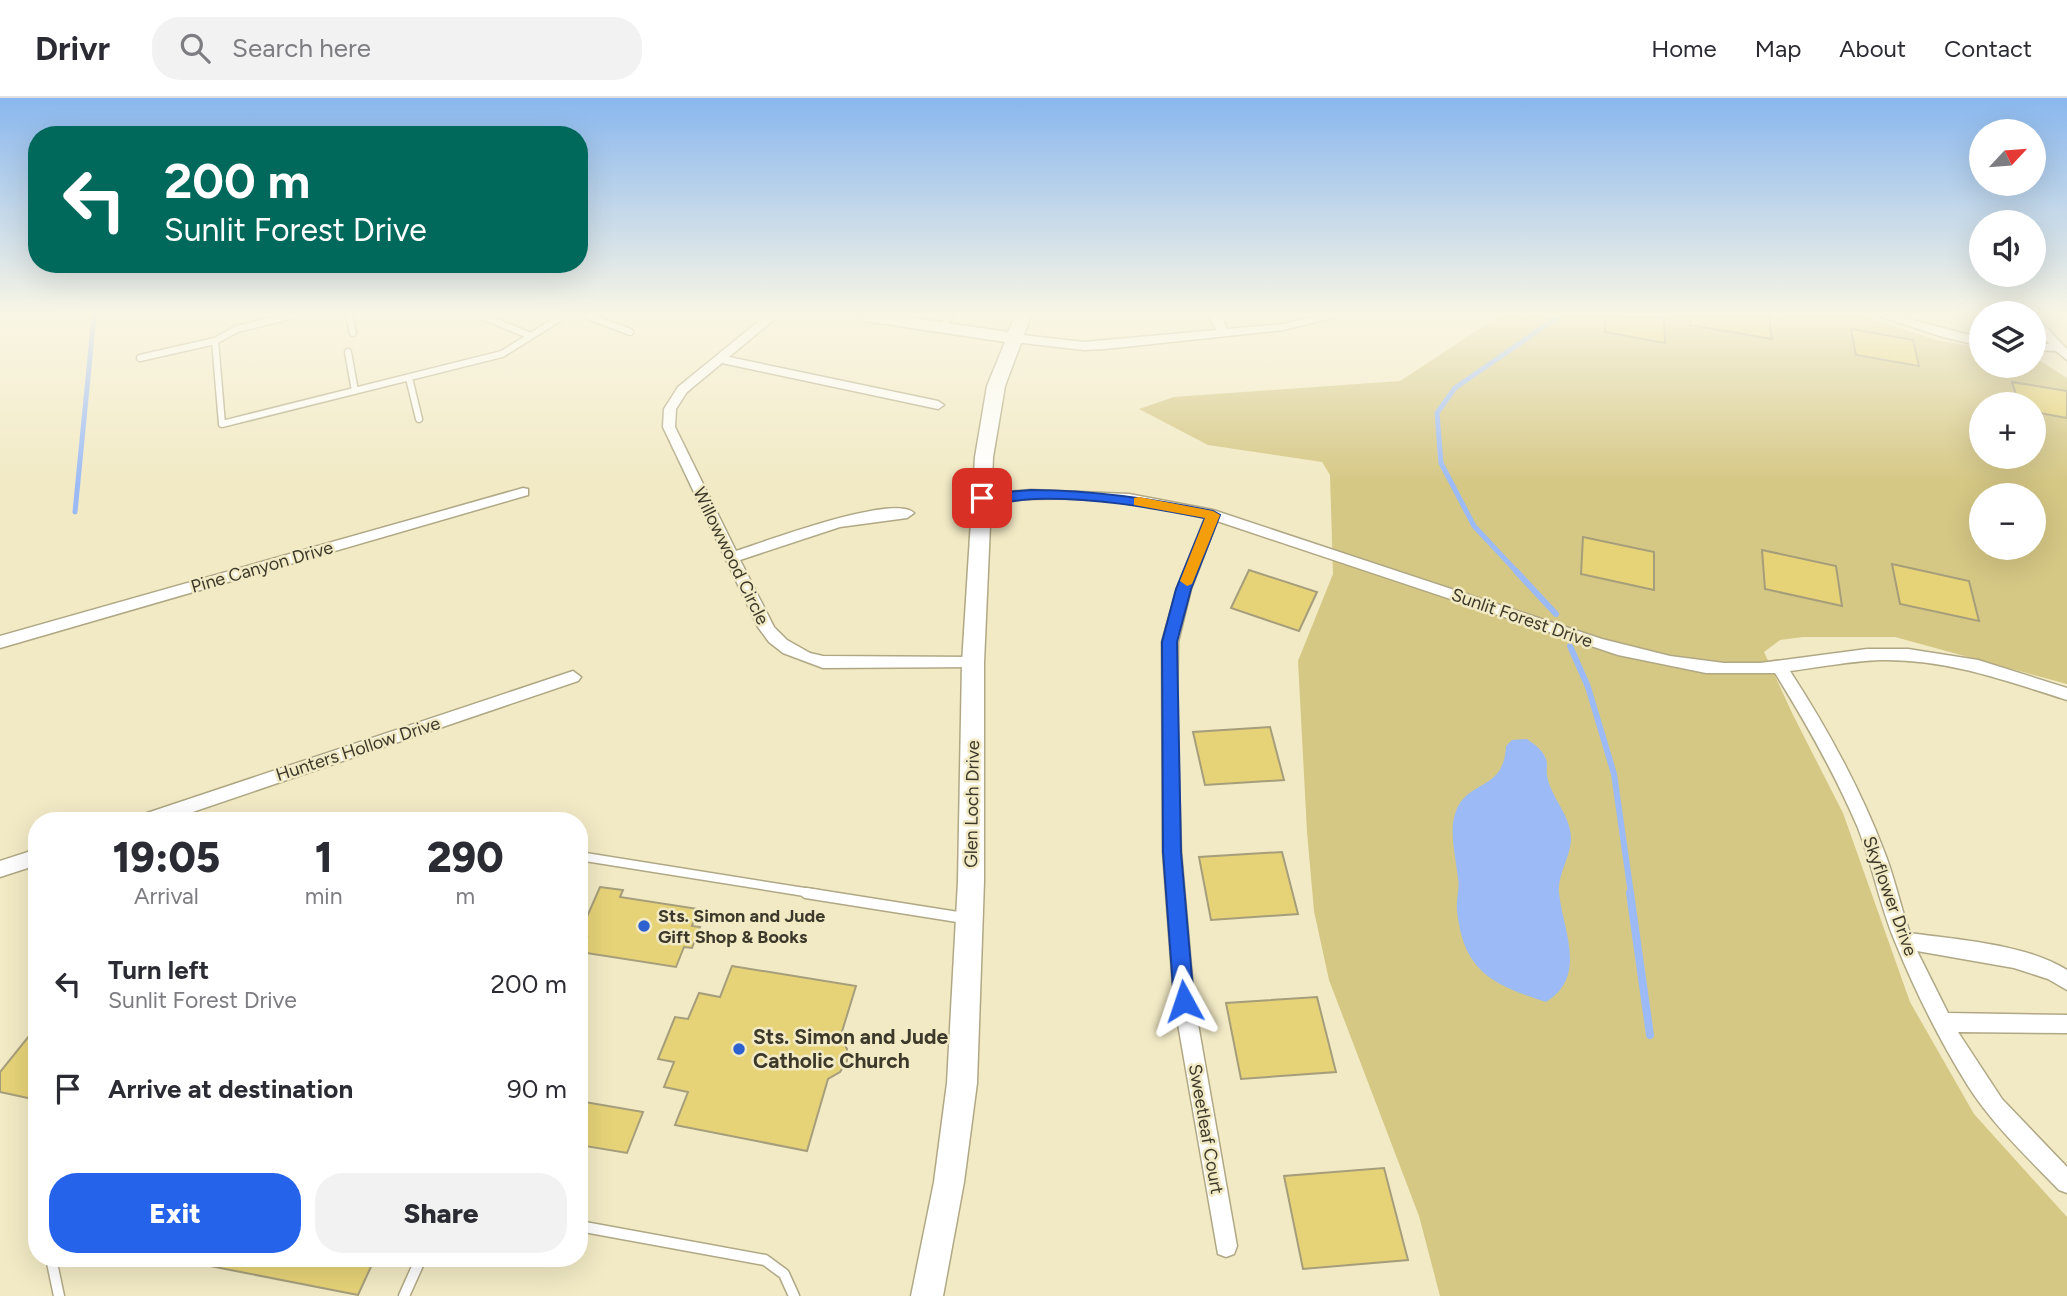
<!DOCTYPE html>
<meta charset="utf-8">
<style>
body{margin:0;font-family:Figtree,sans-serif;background:#f2f2f3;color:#2b2b33;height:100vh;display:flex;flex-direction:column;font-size:26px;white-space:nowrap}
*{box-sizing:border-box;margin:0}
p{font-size:23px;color:#7c7c81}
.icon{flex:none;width:38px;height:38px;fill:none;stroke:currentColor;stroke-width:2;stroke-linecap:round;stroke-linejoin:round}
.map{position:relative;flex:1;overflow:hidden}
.details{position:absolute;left:28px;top:714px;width:560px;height:455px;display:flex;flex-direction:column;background:#fff;border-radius:28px;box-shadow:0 7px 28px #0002}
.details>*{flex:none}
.hud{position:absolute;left:28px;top:28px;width:560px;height:147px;border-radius:28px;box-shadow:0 7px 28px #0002;background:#00695c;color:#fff;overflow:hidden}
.needle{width:46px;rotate:64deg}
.tools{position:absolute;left:1969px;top:21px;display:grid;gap:14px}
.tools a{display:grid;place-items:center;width:77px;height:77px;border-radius:50%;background:#fff;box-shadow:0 7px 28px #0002;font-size:35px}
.pin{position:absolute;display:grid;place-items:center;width:60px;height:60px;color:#fff;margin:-30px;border-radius:14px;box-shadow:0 4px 10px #0006}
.me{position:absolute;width:77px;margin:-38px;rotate:355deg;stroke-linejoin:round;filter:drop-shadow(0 0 5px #0008)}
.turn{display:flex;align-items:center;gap:24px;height:147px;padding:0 21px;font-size:32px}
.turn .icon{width:91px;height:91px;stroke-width:2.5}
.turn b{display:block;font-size:49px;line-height:60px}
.eta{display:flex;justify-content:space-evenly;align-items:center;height:119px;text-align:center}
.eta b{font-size:42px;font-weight:800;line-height:49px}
.button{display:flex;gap:14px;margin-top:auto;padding:14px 21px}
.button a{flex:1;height:80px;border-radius:28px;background:#2563eb;color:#fff;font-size:28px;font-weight:800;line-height:80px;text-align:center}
.button a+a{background:#f2f2f3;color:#2b2b33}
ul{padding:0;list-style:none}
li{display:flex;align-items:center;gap:21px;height:105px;padding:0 21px}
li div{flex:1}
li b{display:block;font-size:26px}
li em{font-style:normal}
header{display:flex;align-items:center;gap:42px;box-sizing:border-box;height:98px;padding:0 35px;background:#fff;border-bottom:2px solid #e1e1e2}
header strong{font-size:33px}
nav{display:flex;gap:38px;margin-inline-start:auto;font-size:24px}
.search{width:490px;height:63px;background:#f2f2f3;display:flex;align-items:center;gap:18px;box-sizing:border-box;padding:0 24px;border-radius:28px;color:#7c7c81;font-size:26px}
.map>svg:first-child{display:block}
.green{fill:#d5c784;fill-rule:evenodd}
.water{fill:#9cbbf6}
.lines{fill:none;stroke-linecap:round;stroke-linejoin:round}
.stream-far2{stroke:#9cbbf6;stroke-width:5}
.stream-far1{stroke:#9cbbf6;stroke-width:6}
.stream{stroke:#9cbbf6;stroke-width:8}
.building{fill:#e6d378;stroke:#a69e7b;stroke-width:2}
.lane-far2-casing{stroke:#b0a885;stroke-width:9}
.lane-far1-casing{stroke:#b0a885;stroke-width:11}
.lane-casing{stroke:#b0a885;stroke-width:13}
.street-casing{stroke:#b0a885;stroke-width:3}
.secondary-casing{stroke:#b0a885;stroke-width:3}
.lane-far2{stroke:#fff;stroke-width:6}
.lane-far1{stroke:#fff;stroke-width:8}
.lane{stroke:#fff;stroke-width:10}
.street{fill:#fff;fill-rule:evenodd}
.secondary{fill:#fff;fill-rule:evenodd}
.route{fill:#2563eb;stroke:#184099;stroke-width:2}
.slow{fill:#f59e0b}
.poi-dot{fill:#2e61d0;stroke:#f2eac5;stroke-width:2.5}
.labels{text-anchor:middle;stroke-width:5;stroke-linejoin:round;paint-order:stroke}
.street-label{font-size:18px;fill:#3c392a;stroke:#f2eac5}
.poi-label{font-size:18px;font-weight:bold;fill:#3c392a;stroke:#f2eac5;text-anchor:start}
.near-poi-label{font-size:21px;font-weight:bold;fill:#3c392a;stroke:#f2eac5;text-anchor:start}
</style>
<header>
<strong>Drivr</strong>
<div class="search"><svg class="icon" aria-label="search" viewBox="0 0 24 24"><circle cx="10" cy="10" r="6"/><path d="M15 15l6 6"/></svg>Search here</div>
<nav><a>Home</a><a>Map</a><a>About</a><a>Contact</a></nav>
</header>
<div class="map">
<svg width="2067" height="1198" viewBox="0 0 2067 1198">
<rect width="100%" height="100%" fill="#f2eac5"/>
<path class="green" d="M1499 218H1862L1940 243 1981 250V268H2034V259L2067 280V586L1895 539H1803L1780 542 1764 554 1793 617 1843 715 1910 904 1974 1016 2067 1119V1198H1440L1419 1118 1329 882 1314 813 1307 734 1298 563 1333 476 1330 377 1322 364 1208 347 1139 311 1174 299 1400 283ZM1981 306H2034V359H1981ZM1981 397H2034V450H1981Z"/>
<path class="water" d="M1527 641C1535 647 1542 651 1546 661 1548 666 1546 671 1547 677 1550 699 1572 718 1571 742 1570 760 1557 778 1559 795 1563 833 1588 878 1546 904 1493 887 1463 874 1457 812 1456 801 1460 790 1458 780 1456 761 1449 734 1455 716 1466 680 1504 695 1506 648L1512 642Z"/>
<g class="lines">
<path class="stream-far2" d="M75 414 94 218
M1518 475 1474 428 1441 365 1437 315 1455 290 1559 218"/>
<path class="stream-far1" d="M1516 473 1556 516
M1570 548 1588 589 1614 676 1631 796"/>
<path class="stream" d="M1630 795 1650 937"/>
</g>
<path class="building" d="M1606 218 1664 220 1665 245 1605 234Z
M1691 218H1769L1772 241 1690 227Z
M1851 231 1913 242 1919 268 1856 257Z
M2012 284 2067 293V320L2034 314V306H2019Z
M1583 439 1654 454V492L1581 476Z
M1762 452 1836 468 1842 508 1765 491Z
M1892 466 1969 483 1979 523 1900 506Z
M1249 472 1317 494 1299 533 1231 510Z
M1270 629 1284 682 1205 687 1193 634Z
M1282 754 1298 816 1211 822 1199 759Z
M600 789 623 792 620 799 698 811 692 828 700 829 692 850 684 849 676 869 580 854 587 839 579 838V820L586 821Z
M732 868 856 888 840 940 847 951V963L840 974 828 981 807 1053 675 1027 688 994 664 989 674 964 658 961 675 919 688 921 699 895 720 899Z
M1317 899 1336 974 1241 981 1226 905Z
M37 928V1002L0 994V974Z
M579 1003 643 1014 627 1055 579 1047Z
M1384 1070 1408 1162 1303 1171 1284 1078Z
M211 1160H375L358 1197 210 1168Z"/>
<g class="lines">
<g class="lane-far2-casing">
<path id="lane-far2" d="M290 218 237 231 215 243 222 326 502 256 563 218
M349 218 353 235
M482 218 531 238
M588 218 630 234
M941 230 950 218
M348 254 355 293
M140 260 215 243
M409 280 419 321"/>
</g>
<g class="lane-far1-casing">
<path id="lane-far1" d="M579 758 817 796"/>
</g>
<g class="lane-casing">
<path id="lane" d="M806 795 964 820
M579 1128 765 1162 784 1176 794 1198
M51 1160 59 1198
M404 1198 421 1160"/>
</g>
<g class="street-casing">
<path id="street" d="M765 218H778L729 259 938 303 944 307 938 311 722 265 687 294 676 311 675 329 736 453C764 444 894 395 914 415L907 420 840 429 740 462 774 529 787 542 810 555 823 558 973 559 981 565 978 569 823 570 783 555 769 544 758 529 663 329 664 311 678 289Z
M1209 218H1221L1227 231 1283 226 1318 218H1340L1283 232 1105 251 1084 252 1013 244 1007 240 1013 236 1084 244 1216 232Z
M1879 218H1897L1981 240V248L1943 239Z
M2034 220 2038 221 2067 251V262L2056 253 2034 252V246H2049L2034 229Z
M523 390 528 391V397L0 550V538Z
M1031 392 1129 396 1213 412 1602 541 1670 558 1724 565H1760L1867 551H1908L1978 562 2067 590V602C2007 583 1947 561 1882 562 1851 563 1821 569 1790 573 1827 630 1860 690 1884 753 1895 780 1900 808 1910 835 1958 842 2026 846 2067 872V892L2048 881 2014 870 1917 853 1948 915 2067 917V935L1958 934 2002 1001 2067 1069V1095L2059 1092C2027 1059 1993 1027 1968 988 1940 943 1916 895 1896 846 1880 809 1873 768 1858 730 1835 676 1806 625 1775 575H1706L1618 557 1217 423 1191 491 1178 544 1177 614 1181 754 1194 903 1237 1148 1234 1156 1226 1159 1218 1156 1174 903 1163 754 1162 544 1177 491 1205 420C1180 415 1155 409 1130 406 1081 398 1031 400 982 404L975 400 982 396Z
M573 573 581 579 578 583 166 723H136L138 718Z
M37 751V767L0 779V763Z"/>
</g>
<g class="secondary-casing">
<path id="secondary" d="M857 218H899L1008 234 1015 218H1031L1005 288 993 359 984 565V783L977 985 964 1084 943 1198H911L934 1084 947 985 958 783 962 565 975 359 987 288 1005 244 865 223Z"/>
</g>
<use href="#lane-far2" class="lane-far2"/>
<use href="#lane-far1" class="lane-far1"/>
<use href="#lane" class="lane"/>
<use href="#street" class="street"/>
<use href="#secondary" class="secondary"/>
</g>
<linearGradient id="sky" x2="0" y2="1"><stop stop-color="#89b7ee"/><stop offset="0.56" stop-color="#f9f6e5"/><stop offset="1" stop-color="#f9f6e5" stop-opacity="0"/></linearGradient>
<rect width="2067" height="386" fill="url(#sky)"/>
<path class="route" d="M1031 392C1093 392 1152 401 1213 413L1220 417 1191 491 1177 544 1181 754 1194 903 1191 909 1184 912 1177 909 1174 903 1163 754 1162 544 1176 491 1205 420C1147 409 1092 399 1033 401 1018 401 986 411 976 400L982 396Z"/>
<path class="slow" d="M1139 399 1213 413 1220 417 1192 486 1187 488 1180 483 1205 420 1134 407V400Z"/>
<g class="poi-dot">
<circle cx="644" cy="828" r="7"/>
<circle cx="739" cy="951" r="7"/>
</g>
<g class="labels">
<g class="street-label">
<text transform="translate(731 458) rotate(64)" y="6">Willowwood Circle</text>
<text transform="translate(262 469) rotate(-16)" y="6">Pine Canyon Drive</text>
<text transform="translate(1522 520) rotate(19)" y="6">Sunlit Forest Drive</text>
<text transform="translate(358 651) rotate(-18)" y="6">Hunters Hollow Drive</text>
<text transform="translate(972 706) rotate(-89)" y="6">Glen Loch Drive</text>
<text transform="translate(1890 798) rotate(70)" y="6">Skyflower Drive</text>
<text transform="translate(1206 1031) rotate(80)" y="6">Sweetleaf Court</text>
</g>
<g class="poi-label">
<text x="658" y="824">Sts. Simon and Jude<tspan x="658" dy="21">Gift Shop &amp; Books</tspan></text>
</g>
<g class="near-poi-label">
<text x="753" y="946">Sts. Simon and Jude<tspan x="753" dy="24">Catholic Church</tspan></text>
</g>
</g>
</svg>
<div class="tools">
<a><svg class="needle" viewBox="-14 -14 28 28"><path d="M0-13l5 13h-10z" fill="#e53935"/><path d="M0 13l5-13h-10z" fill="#7c7c81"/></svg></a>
<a><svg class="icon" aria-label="sound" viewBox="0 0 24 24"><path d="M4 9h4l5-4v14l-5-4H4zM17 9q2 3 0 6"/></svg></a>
<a><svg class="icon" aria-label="layers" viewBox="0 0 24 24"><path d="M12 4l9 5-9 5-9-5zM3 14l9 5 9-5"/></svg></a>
<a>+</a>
<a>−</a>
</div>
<div class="pin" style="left:982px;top:400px;background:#d93025"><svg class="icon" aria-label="arrive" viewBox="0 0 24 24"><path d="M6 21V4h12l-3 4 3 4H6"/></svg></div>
<svg class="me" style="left:1184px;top:903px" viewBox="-20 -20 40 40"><path d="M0-17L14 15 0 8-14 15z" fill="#2563eb" stroke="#fff" stroke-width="4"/></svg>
<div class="hud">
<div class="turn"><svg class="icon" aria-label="left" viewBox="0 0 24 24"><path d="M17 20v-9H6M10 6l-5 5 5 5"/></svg><div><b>200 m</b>Sunlit Forest Drive</div></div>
</div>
<section class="details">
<div class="eta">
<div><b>19:05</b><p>Arrival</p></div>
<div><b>1</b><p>min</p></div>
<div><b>290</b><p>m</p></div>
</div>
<ul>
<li><svg class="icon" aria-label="left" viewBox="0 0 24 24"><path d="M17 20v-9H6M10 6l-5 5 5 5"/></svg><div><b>Turn left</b><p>Sunlit Forest Drive</p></div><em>200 m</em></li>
<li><svg class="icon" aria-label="arrive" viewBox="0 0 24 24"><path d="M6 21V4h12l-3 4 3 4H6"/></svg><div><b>Arrive at destination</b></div><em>90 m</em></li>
</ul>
<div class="button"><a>Exit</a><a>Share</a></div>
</section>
</div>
